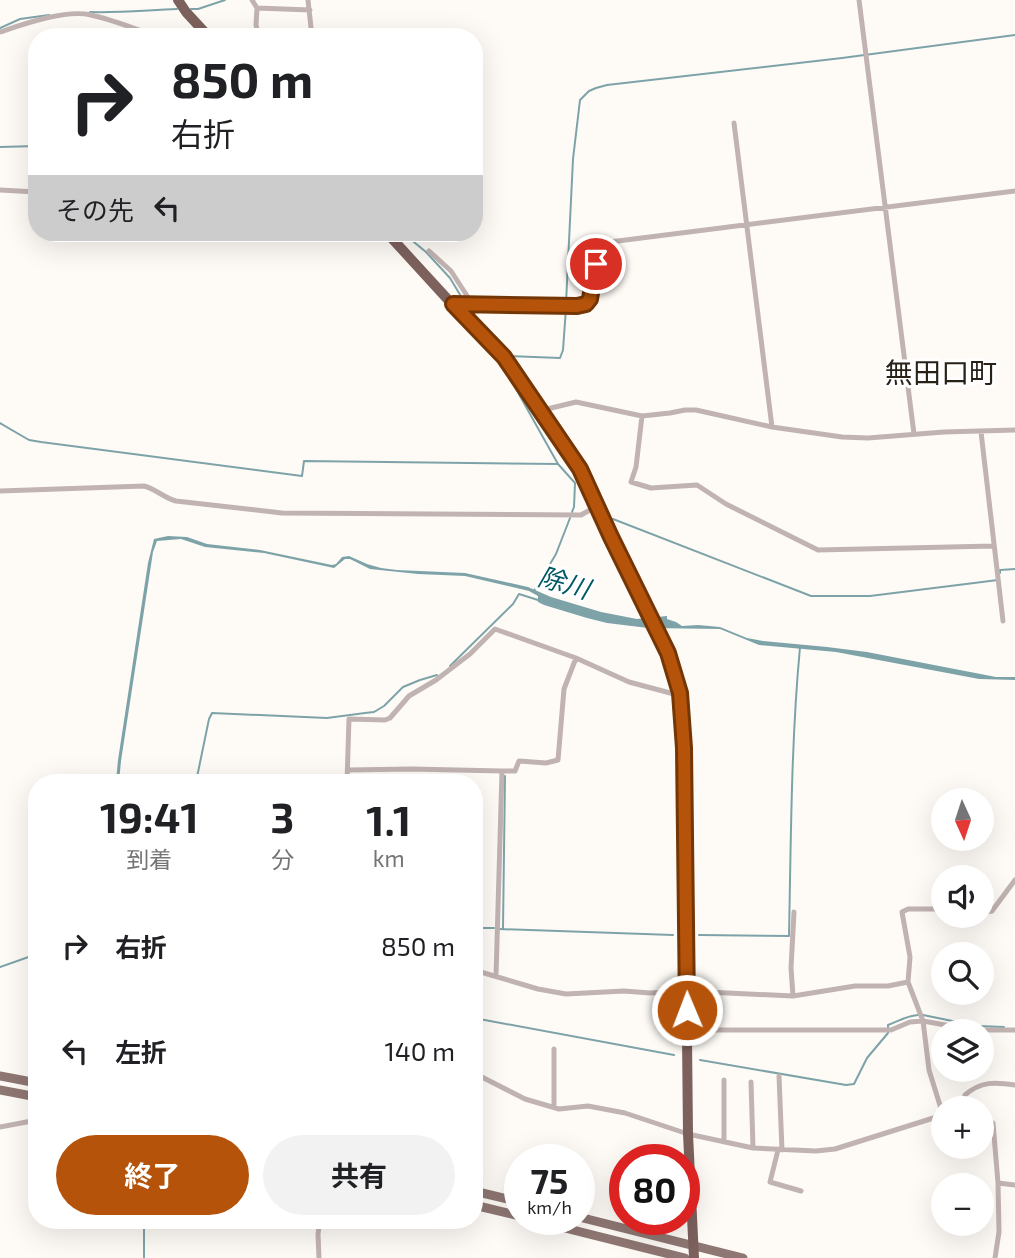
<!DOCTYPE html>
<html lang="ja">
<meta charset="utf-8">
<style>
body{margin:0;font-family:"Exo 2","Noto Sans JP",sans-serif;background:#f2f2f2;color:#202124;height:100vh;display:flex;flex-direction:column;font-size:26px;white-space:nowrap}
*{box-sizing:border-box;margin:0}
p{font-size:23px;color:#757577}
.icon{flex:none;width:38px;height:38px;fill:none;stroke:currentColor;stroke-width:2;stroke-linecap:round;stroke-linejoin:round}
.map{position:relative;flex:1;overflow:hidden}
.panel{position:absolute;left:28px;top:774px;width:455px;height:455px;display:flex;flex-direction:column;background:#fff;border-radius:28px;box-shadow:0 7px 28px #0002}
.panel>*{flex:none}
.hud{position:absolute;left:28px;top:28px;width:455px;height:214px;border-radius:28px;box-shadow:0 7px 28px #0002;background:#fff;color:#202124;overflow:hidden}
.needle{width:46px;rotate:177deg}
.controls{position:absolute;left:931px;top:788px;display:grid;gap:14px}
.controls a{display:grid;place-items:center;width:63px;height:63px;border-radius:50%;background:#fff;box-shadow:0 7px 28px #0002;font-size:35px}
.speed{position:absolute;left:504px;top:1144px;display:flex;gap:14px;font-size:35px;font-weight:700;text-align:center}
.speed>*{display:grid;place-content:center;width:91px;height:91px;border-radius:50%;background:#fff;box-shadow:0 7px 28px #0002;line-height:1}
.speed small{font-size:18px;font-weight:400}
.speed .limit{border:10px solid #d22;background:#fff;color:#111}
.pin{position:absolute;display:grid;place-items:center;width:60px;height:60px;color:#fff;margin:-30px;border:4px solid #fff;border-radius:50%;box-shadow:0 2px 7px #0007}
.me{position:absolute;width:77px;margin:-38px;rotate:359deg;stroke-linejoin:round;filter:drop-shadow(0 0 5px #0008)}
.turn{display:flex;align-items:center;gap:24px;height:147px;padding:0 28px;font-size:32px}
.turn .icon{width:91px;height:91px;stroke-width:2.5}
.turn b{display:block;font-size:49px;line-height:60px}
.then{display:flex;align-items:center;height:66px;padding:0 28px;background:#0003;gap:14px;font-size:26px}
.eta{display:flex;justify-content:space-evenly;align-items:center;height:119px;text-align:center}
.eta b{font-size:42px;font-weight:700;line-height:49px}
.button{display:flex;gap:14px;margin-top:auto;padding:14px 28px}
.button a{flex:1;height:80px;border-radius:42px;background:#b45309;color:#fff;font-size:28px;font-weight:700;line-height:80px;text-align:center}
.button a+a{background:#f2f2f2;color:#202124}
ul{padding:0;list-style:none}
li{display:flex;align-items:center;gap:21px;height:105px;padding:0 28px}
li div{flex:1}
li b{display:block;font-size:26px}
li em{font-style:normal}
.map>svg:first-child{display:block}
.water{fill:#7da3a9}
.lines{fill:none;stroke-linecap:round;stroke-linejoin:round}
.stream{stroke:#7da3a9;stroke-width:2}
.street{stroke:#c1b3b1;stroke-width:5}
.primary{stroke:#8f7773;stroke-width:9}
.highway{stroke:#7d615d;stroke-width:10}
.route-casing{stroke:#753606;stroke-width:18}
.route{stroke:#b45309;stroke-width:12}
.labels{text-anchor:middle;stroke-width:6;stroke-linejoin:round;paint-order:stroke}
.water-label{font-size:26px;font-style:italic;fill:#015762;stroke:#fff}
.quarter-label{font-size:28px;fill:#272118;stroke:#fff}
</style>
<div class="map">
<svg width="1015" height="1258" viewBox="0 0 1015 1258">
<rect width="100%" height="100%" fill="#fefbf6"/>
<path class="water" d="M168 536 187 537 207 544 260 550 332 565 336 564 342 557 349 556 367 564 381 568 397 570 465 573 528 587 551 597 601 612 637 619 667 616V619L676 622 682 626 698 625 720 627 747 638 763 641 827 647 867 652 996 677H1015V680L979 679 836 652 759 645 720 629 648 628 607 623 587 618 544 605 538 602V596L529 591 465 576 418 574 370 569 350 559H345L334 568 264 553 205 547 181 539 157 541 153 552 121 761 119 782H116L118 760 148 563 154 539Z"/>
<g class="lines">
<path class="stream" d="M191 9H198L225 0
M90 12C119 13 148 10 177 9
M0 28 20 19 49 15
M0 147 37 146
M403 233 426 252 450 278 465 303
M566 303 573 159 580 100 589 91 596 88 607 85 842 58 1015 35
M468 308 476 321
M491 351 507 373 558 464 575 483 574 507 572 512
M508 356 560 358 563 350 566 308
M0 423 29 440 41 442 302 476 304 461 558 464
M613 519 811 596H870L998 580
M1000 573V570L1015 569
M534 591 556 554 570 518
M450 666 513 604 519 594 538 600
M196 782 209 719 212 713 327 718 365 713 374 712 384 706 403 687 420 680 437 675
M474 928H494
M503 928 505 776
M499 929 673 935
M699 935 789 936C791 840 791 743 800 647
M0 967 37 954
M923 1015 977 1026 1004 1027
M474 1018 674 1055
M700 1060 846 1085 854 1084 867 1058 888 1033V1025C899 1021 906 1016 918 1015
M144 1220V1258"/>
<path class="street" d="M252 0 257 8 310 10
M308 0 312 37
M859 0 914 434
M257 8 256 25 259 37
M0 32C24 24 66 9 91 15 114 20 137 30 160 37
M734 123 772 427
M0 190 37 192
M429 251 451 271 473 305
M452 304 577 306 586 304 590 299 598 246 602 243 1015 191
M539 411 576 402 642 416 670 413 685 410H696L772 427 842 437 868 438 944 432 1015 430
M642 416 636 467 631 482 651 488 697 485 726 504 818 550 993 546
M981 432 1003 621
M0 491 144 486C156 489 164 498 176 501L282 513 581 515 597 506
M348 770 411 769 502 771
M347 782 349 719 385 720 390 718 409 696 436 680 470 654 495 629 576 658 629 682 674 694 680 693
M982 913 992 911 1015 880
M474 970 538 989 566 994 624 991 650 993 686 991 793 996 855 986H888L908 982
M496 976 502 771H515L519 761 546 763 558 760 564 689 576 658
M793 996 791 968 794 912
M687 1030H891L910 1022 923 1021 973 1030H1015
M554 1049V1107
M474 1073 525 1099 559 1109 588 1106 625 1113 688 1134 753 1148 816 1151 835 1149 943 1115
M779 1076 782 1150
M724 1080V1142
M751 1082 753 1148
M964 1105 965 1095C981 1081 995 1082 1015 1085
M943 1115 929 1070 923 1021 908 982 910 957 902 912 908 909H943
M982 1116 993 1123 998 1183 999 1232 995 1258
M0 1127 37 1120
M778 1150 770 1182 801 1191
M998 1183 1015 1185
M319 1258 318 1234 320 1220"/>
<path class="primary" d="M0 1076 37 1083
M0 1090 37 1097
M474 1191 520 1202
M474 1205 520 1216
M579 1217 743 1258
M533 1220 685 1258"/>
<path class="highway" d="M178 0 186 12 209 37
M387 233 452 304 504 357 580 469 611 537 659 631 668 653 680 693 684 749 688 1134 694 1258"/>
</g>
<g class="lines">
<g class="route-casing">
<path id="route" d="M596 264 590 299 586 304 577 306 453 304 504 357 580 469 611 537 668 653 680 693 684 748 687 1010"/>
</g>
<use href="#route" class="route"/>
</g>
<g class="labels">
<g class="water-label">
<text transform="translate(564 583) rotate(16)" y="9">除川</text>
</g>
<g class="quarter-label">
<text x="941" y="383">無田口町</text>
</g>
</g>
</svg>
<div class="controls">
<a><svg class="needle" viewBox="-14 -14 28 28"><path d="M0-13l5 13h-10z" fill="#e53935"/><path d="M0 13l5-13h-10z" fill="#757577"/></svg></a>
<a><svg class="icon" aria-label="sound" viewBox="0 0 24 24"><path d="M4 9h4l5-4v14l-5-4H4zM17 9q2 3 0 6"/></svg></a>
<a><svg class="icon" aria-label="search" viewBox="0 0 24 24"><circle cx="10" cy="10" r="6"/><path d="M15 15l6 6"/></svg></a>
<a><svg class="icon" aria-label="layers" viewBox="0 0 24 24"><path d="M12 4l9 5-9 5-9-5zM3 14l9 5 9-5"/></svg></a>
<a>+</a>
<a>−</a>
</div>
<div class="speed"><div>75<small>km/h</small></div><div class="limit">80</div></div>
<div class="pin" style="left:596px;top:264px;background:#d93025"><svg class="icon" aria-label="arrive" viewBox="0 0 24 24"><path d="M6 21V4h12l-3 4 3 4H6"/></svg></div>
<svg class="me" style="left:687px;top:1010px" viewBox="-20 -20 40 40"><circle r="17" fill="#b45309" stroke="#fff" stroke-width="3"/><path d="M0-11L8 9 0 5-8 9z" fill="#fff"/></svg>
<div class="hud">
<div class="turn"><svg class="icon" aria-label="right" viewBox="0 0 24 24"><path d="M7 20v-9h11M14 6l5 5-5 5"/></svg><div><b>850 m</b>右折</div></div>
<div class="then">その先<svg class="icon" aria-label="left" viewBox="0 0 24 24"><path d="M17 20v-9H6M10 6l-5 5 5 5"/></svg></div>
</div>
<section class="panel">
<div class="eta">
<div><b>19:41</b><p>到着</p></div>
<div><b>3</b><p>分</p></div>
<div><b>1.1</b><p>km</p></div>
</div>
<ul>
<li><svg class="icon" aria-label="right" viewBox="0 0 24 24"><path d="M7 20v-9h11M14 6l5 5-5 5"/></svg><div><b>右折</b></div><em>850 m</em></li>
<li><svg class="icon" aria-label="left" viewBox="0 0 24 24"><path d="M17 20v-9H6M10 6l-5 5 5 5"/></svg><div><b>左折</b></div><em>140 m</em></li>
</ul>
<div class="button"><a>終了</a><a>共有</a></div>
</section>
</div>
